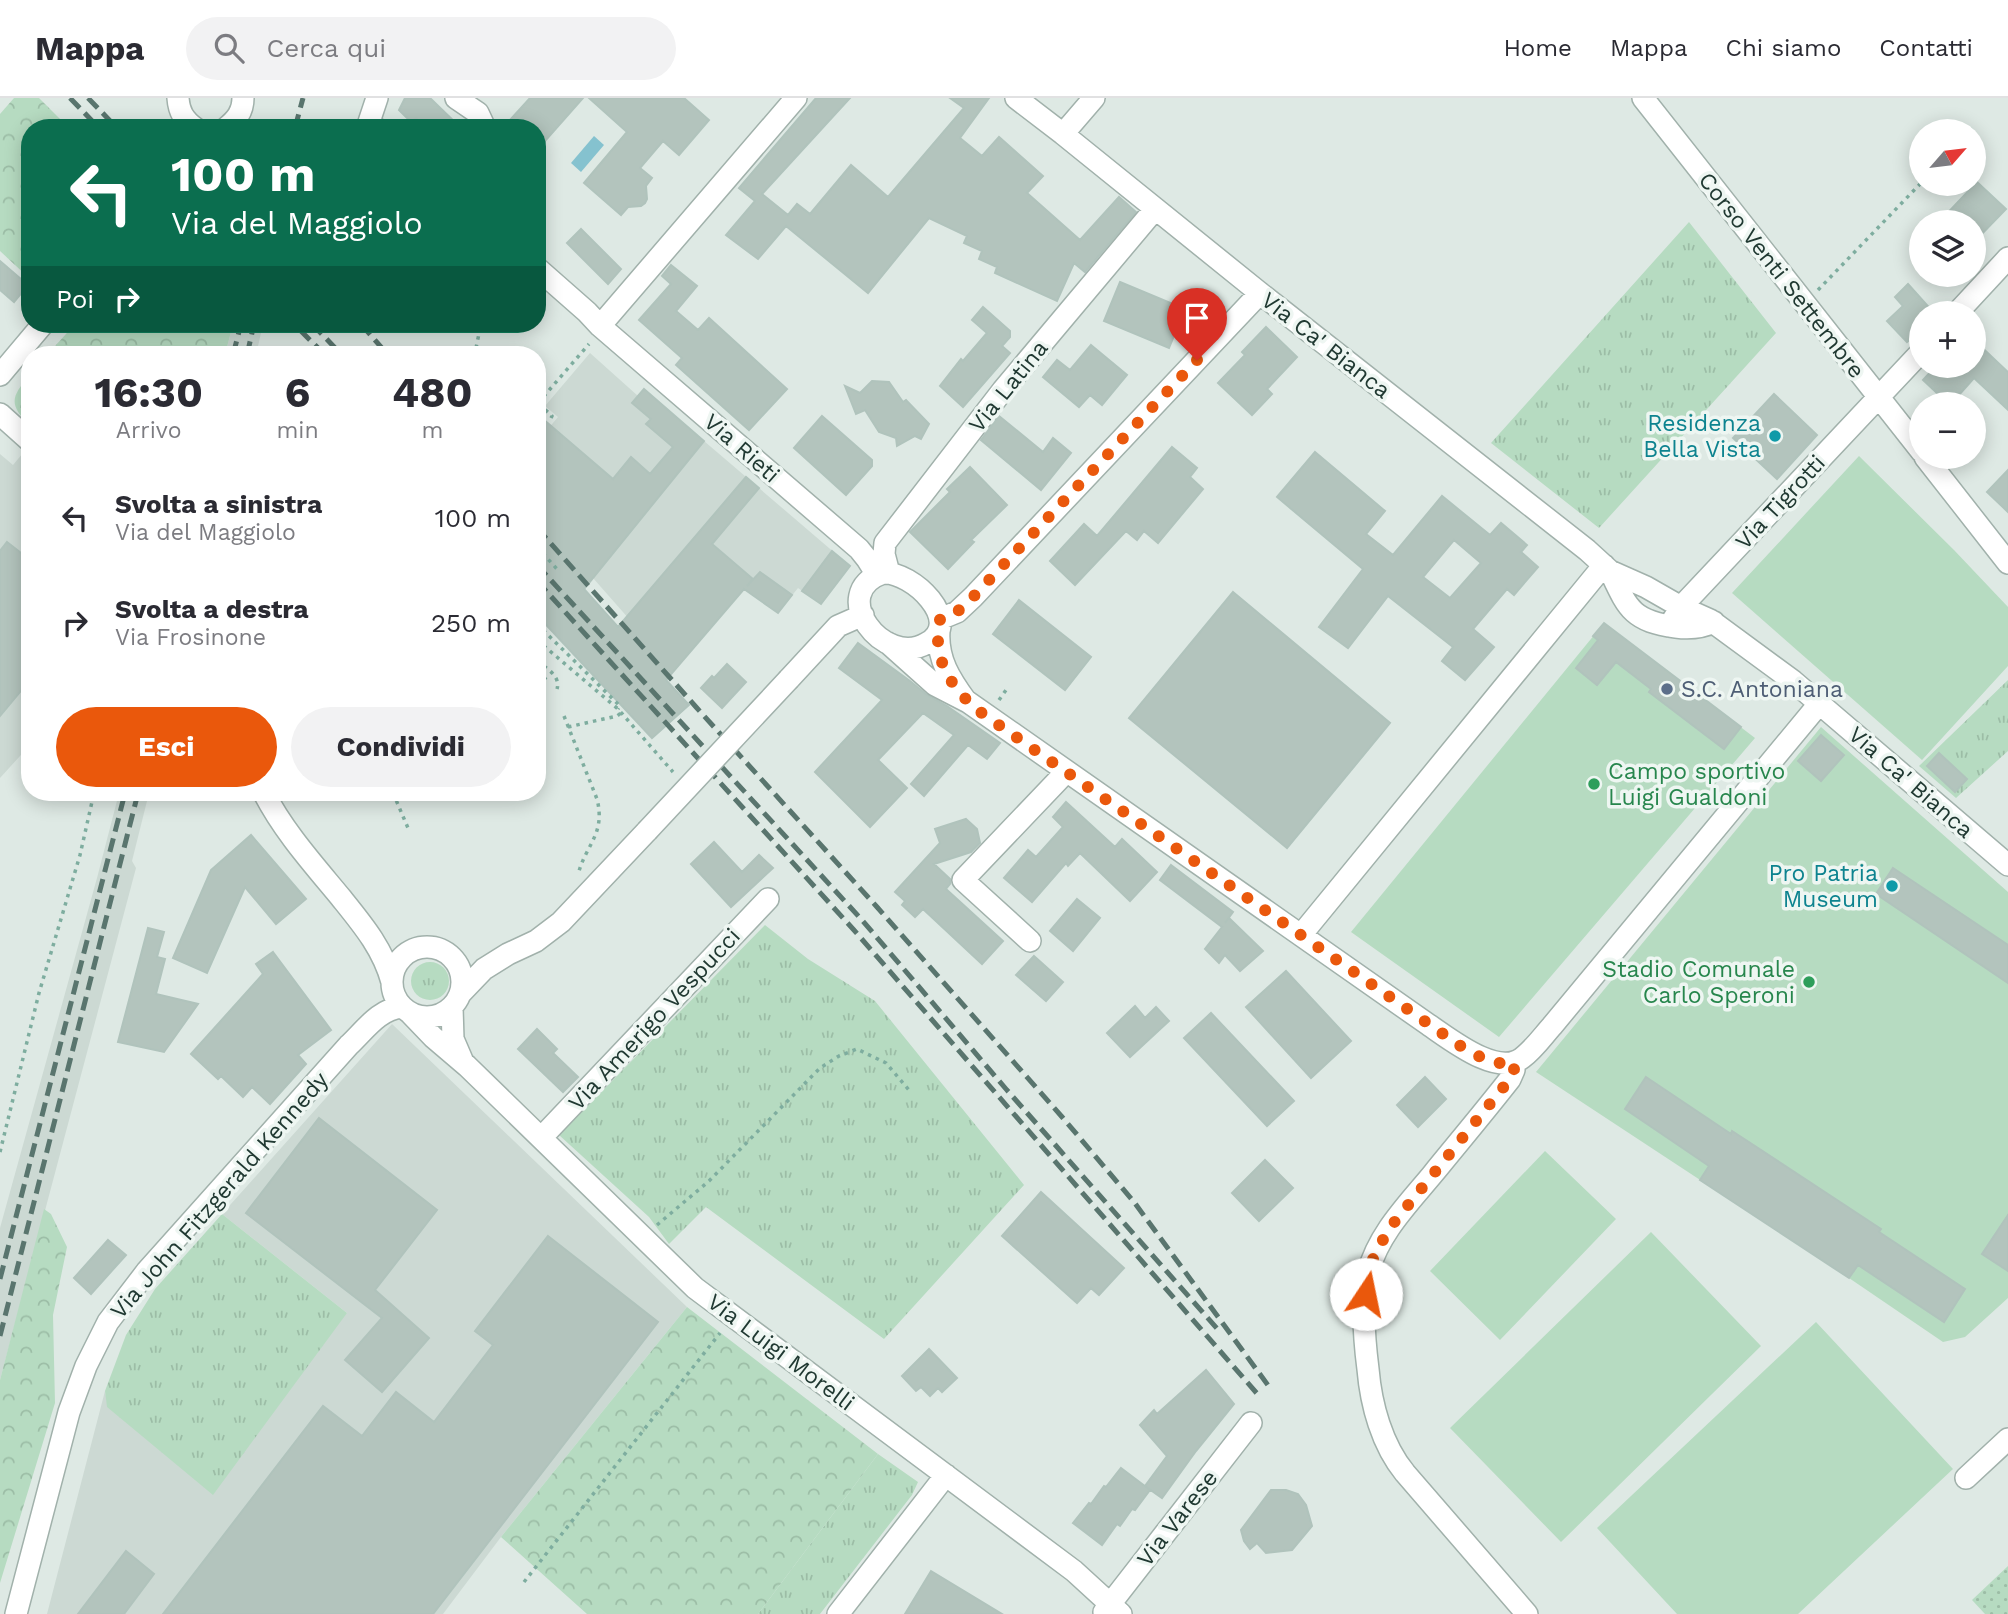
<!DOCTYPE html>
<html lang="it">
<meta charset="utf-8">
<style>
body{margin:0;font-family:"Work Sans",sans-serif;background:#f2f2f3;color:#2b2b33;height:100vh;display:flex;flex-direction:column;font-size:26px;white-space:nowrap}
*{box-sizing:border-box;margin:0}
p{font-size:23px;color:#7c7c81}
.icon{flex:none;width:38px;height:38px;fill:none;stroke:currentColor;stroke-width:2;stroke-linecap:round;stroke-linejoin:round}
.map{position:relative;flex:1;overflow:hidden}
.panel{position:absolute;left:21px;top:248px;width:525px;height:455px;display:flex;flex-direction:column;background:#fff;border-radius:28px;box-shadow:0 4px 18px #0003}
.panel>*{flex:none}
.hud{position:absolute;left:21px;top:21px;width:525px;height:214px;border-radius:28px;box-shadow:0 4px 18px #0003;background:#0b6e4f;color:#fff;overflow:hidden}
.needle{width:46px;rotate:62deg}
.controls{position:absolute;left:1909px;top:21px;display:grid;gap:14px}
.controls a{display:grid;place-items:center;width:77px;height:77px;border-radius:50%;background:#fff;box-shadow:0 4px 18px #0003;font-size:35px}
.pin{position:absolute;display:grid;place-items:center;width:60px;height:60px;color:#fff;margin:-72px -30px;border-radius:50% 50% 50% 0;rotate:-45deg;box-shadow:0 0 7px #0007}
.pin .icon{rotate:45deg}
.me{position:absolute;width:77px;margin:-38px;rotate:11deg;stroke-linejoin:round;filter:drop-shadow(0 0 5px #0008)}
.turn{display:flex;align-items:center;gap:24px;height:147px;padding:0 35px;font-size:32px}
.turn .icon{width:91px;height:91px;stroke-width:2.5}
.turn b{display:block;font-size:49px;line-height:60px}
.then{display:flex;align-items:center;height:66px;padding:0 35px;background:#0003;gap:14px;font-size:26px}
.eta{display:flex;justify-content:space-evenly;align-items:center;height:119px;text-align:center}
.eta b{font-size:42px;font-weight:700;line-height:49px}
.cta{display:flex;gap:14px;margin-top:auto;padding:14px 35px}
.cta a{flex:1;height:80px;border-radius:42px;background:#ea580c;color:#fff;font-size:28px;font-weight:700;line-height:80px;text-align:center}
.cta a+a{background:#f2f2f3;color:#2b2b33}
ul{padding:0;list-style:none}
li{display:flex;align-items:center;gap:21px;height:105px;padding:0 35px}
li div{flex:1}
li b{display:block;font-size:26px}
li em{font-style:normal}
header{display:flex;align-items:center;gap:42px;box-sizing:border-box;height:98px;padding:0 35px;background:#fff;border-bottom:2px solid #e1e1e2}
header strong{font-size:33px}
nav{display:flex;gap:38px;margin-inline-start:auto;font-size:24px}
.search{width:490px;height:63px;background:#f2f2f3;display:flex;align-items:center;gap:18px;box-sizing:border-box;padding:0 24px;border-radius:38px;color:#7c7c81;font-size:26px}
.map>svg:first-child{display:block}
.built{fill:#ccd9d3}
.grass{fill:url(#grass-tufts)}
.forest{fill:url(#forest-crowns)}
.park{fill:url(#park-dots)}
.pitch{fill:#b6dbc1}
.water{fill:#85c2cf}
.building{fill:#b3c4bd;stroke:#b0c3bc;stroke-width:2;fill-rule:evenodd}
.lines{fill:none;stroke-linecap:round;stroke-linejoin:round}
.minor-casing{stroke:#a1b1ab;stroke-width:24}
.path{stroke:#7ead9f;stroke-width:3.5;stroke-dasharray:3.5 5;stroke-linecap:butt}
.minor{stroke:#fff;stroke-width:21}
.rail{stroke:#59756e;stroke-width:5;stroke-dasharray:14 7;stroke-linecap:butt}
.minor-bridge-casing{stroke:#a1b1ab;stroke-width:24;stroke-linecap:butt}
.minor-bridge{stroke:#fff;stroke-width:21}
.route{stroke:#ea580c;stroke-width:12;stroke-dasharray:0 21.6}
.culture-dot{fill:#0f9aa8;stroke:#eef6f2;stroke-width:2.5}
.service-dot{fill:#5c6f8a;stroke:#eef6f2;stroke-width:2.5}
.leisure-dot{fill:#2e9e5b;stroke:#eef6f2;stroke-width:2.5}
.labels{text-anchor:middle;stroke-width:7;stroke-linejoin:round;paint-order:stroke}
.street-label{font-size:23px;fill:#203932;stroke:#eef6f2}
.culture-label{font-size:23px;fill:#0d838f;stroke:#eef6f2;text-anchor:end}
.service-label{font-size:23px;fill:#4e5e75;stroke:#eef6f2;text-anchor:start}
.leisure-label{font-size:23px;fill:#27864d;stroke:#eef6f2;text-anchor:start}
</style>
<header>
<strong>Mappa</strong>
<div class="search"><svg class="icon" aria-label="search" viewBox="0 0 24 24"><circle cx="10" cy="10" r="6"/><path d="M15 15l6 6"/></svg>Cerca qui</div>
<nav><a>Home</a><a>Mappa</a><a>Chi siamo</a><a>Contatti</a></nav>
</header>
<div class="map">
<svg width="2008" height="1516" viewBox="0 0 2008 1516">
<defs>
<pattern id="grass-tufts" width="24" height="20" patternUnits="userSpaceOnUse" patternTransform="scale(1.75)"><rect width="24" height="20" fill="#b6dbc1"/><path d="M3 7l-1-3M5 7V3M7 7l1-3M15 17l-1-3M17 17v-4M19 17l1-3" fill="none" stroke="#9cbda6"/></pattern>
<pattern id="forest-crowns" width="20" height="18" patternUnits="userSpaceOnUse" patternTransform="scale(1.75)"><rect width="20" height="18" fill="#b6dbc1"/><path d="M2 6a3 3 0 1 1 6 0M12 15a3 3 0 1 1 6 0" fill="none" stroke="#9cbda6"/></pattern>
<pattern id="park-dots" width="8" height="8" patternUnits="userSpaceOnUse" patternTransform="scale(1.75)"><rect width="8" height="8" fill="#b6dbc1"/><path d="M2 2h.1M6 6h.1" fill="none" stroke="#9cbda6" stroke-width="1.8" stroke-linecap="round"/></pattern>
</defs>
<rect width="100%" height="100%" fill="#dee9e4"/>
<path class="built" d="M233 226H263L256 257H225Z
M590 255 638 298 632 305 651 321 647 326 704 343 850 468 821 506 798 490 778 515 744 491 674 572 593 480 537 344 558 319 545 308Z
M23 355 30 362V647L0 680V356L13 367Z
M119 695H149L132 763 136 770 0 1282V1130L97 780Z
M392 926 687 1209 501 1439 443 1516H47L105 1293 108 1309 347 1215 222 1116Z"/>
<path class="grass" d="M1689 124 1776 235 1599 430 1491 345Z
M2008 582V653L1956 700 1919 668Z
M765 827 808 861 875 903 1024 1087 884 1241 706 1109 669 1146 649 1119 559 1037Z
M411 883a19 19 0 1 1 38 0a19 19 0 1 1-38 0Z
M222 1116 347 1215 213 1397 107 1309 105 1293 126 1237 155 1191Z
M878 1356 918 1384 912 1397 820 1516H758Z"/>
<path class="forest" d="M14 0H39L69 30H30V181L0 153V16Z
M75 226H233L225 257H47Z
M30 277V328C8 306 11 299 30 277Z
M44 1111 51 1116 67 1149 53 1217 55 1305 0 1485V1282Z
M687 1209 878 1356 758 1516H587L501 1439Z"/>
<path class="park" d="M2008 1468V1516H1985L1972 1502Z"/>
<path class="pitch" d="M1859 358 1954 452 2008 509V568L1922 662 1732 495Z
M1604 525 1755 640 1499 939 1351 834Z
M1821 629 2008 794V1200L1965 1239 1943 1244 1849 1180 1536 974Z
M1545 1053 1616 1121 1500 1242 1430 1173Z
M1651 1134 1761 1248 1561 1444 1450 1330Z
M1816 1224 1953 1371 1798 1516H1677L1597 1430Z"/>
<path class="water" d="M594 38 604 47 581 74 571 65Z"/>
<path class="building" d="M405 0H430L461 30H425L416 20 411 24 399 12Z
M530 0H583L537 52V30H518L510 22Z
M589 0H684L709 22 679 57 663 43 640 70 652 80 646 88 647 101 645 105 641 108 628 109 621 117 584 85 627 34Z
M816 0H850L762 96 788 117 797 106 810 116 851 67 888 99 964 10 950 0H989L960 40 982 58 999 39 1043 78 1027 95 1080 142 1119 99 1136 114 1085 174 1074 165 1057 203 995 175 997 169 979 161 982 153 964 145 967 138 929 120 868 195 786 128 758 161 726 137 755 103 739 90Z
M1977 84 2006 111 1974 144V124H1939Z
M581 131 621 171 608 186 567 145Z
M0 163 28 187 14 204 0 192Z
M671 167 697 188 676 213 698 232 709 220 787 291 749 332 676 267 682 260 639 222 671 186 662 178Z
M1120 184 1185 211 1169 250 1104 223Z
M1908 186 1934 215H1922V230L1907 244 1887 223 1903 208 1895 199Z
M983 209 1010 233V239L1002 248 1010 255 963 309 940 288 961 261 963 263 987 235 972 222Z
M1266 229 1297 259 1267 291 1272 296 1252 317 1218 285 1245 257 1242 254Z
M1974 242 2008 274V312L1974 280 1951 306H1928L1938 296 1923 282 1936 268H1974Z
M1091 247 1127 277 1102 307 1090 297 1079 309 1043 279 1057 262 1070 272Z
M872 283 889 284 903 304 906 302 929 326 921 341 915 338 897 348 896 340 879 334 865 312 856 316 845 288 860 295Z
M644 291 704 343 584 491 618 529 746 379 759 390 712 446 753 481 747 488 760 474 792 497 778 515 744 491 666 582 689 607 652 640 537 517V316L613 381 631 359 650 376 673 349 646 326 651 321 632 305Z
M1774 296 1817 337 1777 381 1733 340Z
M822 318 872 362V368L846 397 794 350Z
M999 318 1043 354 1053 340 1071 355 1041 392 981 342Z
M1172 349 1197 370 1190 379 1203 391 1158 445 1144 433 1137 442 1126 433 1075 487 1050 463 1084 426 1097 438Z
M1315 354 1385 413 1366 436 1393 457 1442 398 1490 437 1501 425 1527 447 1521 454 1538 469 1514 497 1507 491 1473 531 1494 549 1465 582 1442 563 1453 549 1388 498 1348 550 1319 529 1363 471 1277 399ZM1454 442 1481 465 1450 500 1423 479Z
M970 369 1007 407 971 442 974 444 948 471 910 434 950 394 947 391Z
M2008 372V414L1987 394Z
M7 444 30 462V582L0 618V453Z
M832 453 850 468 821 506 802 493Z
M1233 494 1390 625 1287 750 1129 620Z
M1019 502 1091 559 1065 592 993 536Z
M1604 525 1741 629 1724 651 1649 594 1651 591 1616 564 1597 587 1576 570 1598 542 1593 538Z
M858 545 910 583 927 597 947 608 1000 645 987 661 968 647 924 698 911 686 954 637 923 615 878 662 907 690 870 729 815 674 882 602 839 570Z
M727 566 746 584 722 610 701 590 712 578 714 580Z
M1821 637 1844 657 1821 683 1798 663Z
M1939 655 1967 681 1955 694 1927 668Z
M1066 704 1115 749 1122 741 1157 774 1130 803 1080 755 1068 768 1066 765 1032 804 1004 780 1028 752 1036 759 1063 729 1053 719Z
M966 721 977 731 980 745 971 754 934 766 950 781V786L946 791 1003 843 982 866 923 811 915 819 902 807 905 803 895 794 940 745 935 731Z
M251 737 306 801 276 826 245 789 207 875 173 860 211 772Z
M714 744 742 774 759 757 773 770 731 809 691 766Z
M1171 767 1233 814 1225 825 1229 820 1263 853 1240 873 1225 857 1219 865 1205 851 1222 829 1160 782Z
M1893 770 2008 847V885L1876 796Z
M1077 801 1100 820 1073 853 1050 833Z
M148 830 164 834 157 859 165 861 156 896 198 906 164 954 118 944Z
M273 854 331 932 298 957 306 966 270 1006 252 989 243 999 221 978 218 981 191 956 263 876 256 866Z
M1034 858 1063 884 1046 903 1016 877Z
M1286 873 1351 943 1311 980 1246 909Z
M1135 908 1145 920 1156 909 1169 923 1130 959 1107 935Z
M1211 915 1294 1003 1267 1028 1184 940Z
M537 931 557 951 553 955 578 979 563 994 518 951Z
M1425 979 1446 1001 1418 1029 1397 1007Z
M1646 979 1731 1036 1732 1033 1881 1131 1879 1134 1965 1191 1944 1224 1858 1167 1849 1180 1700 1082 1709 1068 1625 1011Z
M319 1020 437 1112 375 1192 429 1240 382 1294 345 1262 382 1220 246 1115Z
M1265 1062 1293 1090 1259 1123 1232 1095Z
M1041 1094 1124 1170 1099 1197 1091 1190 1077 1205 1002 1138Z
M2008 1117V1173L1982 1156Z
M548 1138 658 1224 433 1516H163L323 1308 362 1338 396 1294 434 1324 493 1247 475 1233Z
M108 1142 126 1157 91 1196 74 1180Z
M929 1251 957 1280 942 1294 938 1290 930 1298 921 1289 916 1293 902 1278Z
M1206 1272 1234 1306 1196 1353 1162 1400 1145 1388 1167 1358 1140 1327 1154 1312 1157 1316Z
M1121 1370 1150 1392 1135 1412 1132 1411 1120 1428 1117 1426 1102 1447 1073 1425 1089 1405 1091 1406 1104 1388 1106 1389Z
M1271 1392H1286L1298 1396 1306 1407 1312 1428 1292 1452 1266 1455 1257 1445 1250 1451 1244 1443 1241 1432Z
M126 1453 154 1476 124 1516H78Z
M931 1473 1002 1516H905Z"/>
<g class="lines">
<g class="minor-casing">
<path id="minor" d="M178 0C179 14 184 22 195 30
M456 0 478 15 485 30
M1016 0 1063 36 1260 195 1587 452 1610 473 1646 489 1681 509 1710 522 1793 583 2008 767
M1643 0 1922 354
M226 30C236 22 243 14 243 0
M376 30 369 24 377 0
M1063 36 1094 0
M537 170 587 214 600 228 859 451 867 461 877 477
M1957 215 2008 160
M600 228 796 0
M0 277 43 226
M0 316 30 343
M1925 359 2008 465
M1610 473C1628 511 1632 523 1676 529 1690 531 1701 530 1714 524
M883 475C912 473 965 524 927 545 884 571 826 495 883 475Z
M889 475 884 456 885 445 1003 292 1155 111
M940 521 957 514 973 499 1260 195
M1669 528 1681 509 1922 253
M939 533C937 561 950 581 966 603
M888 545 935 587 968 604 1429 927C1450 941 1497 979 1522 960 1534 951 1543 938 1552 928L1819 606
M789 581 838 528 863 517
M264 695C284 734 314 767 342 801 363 827 383 851 392 884
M1301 837 1604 467
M1030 843 963 782 1066 674
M392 884a35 35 0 1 1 70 0a35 35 0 1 1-70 0Z
M460 896 484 871 508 856 536 843 561 824 647 733
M452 909 453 941 462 962
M409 914 433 939 467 968 695 1190 1074 1473 1121 1516
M1514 964V972L1510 981C1485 1013 1458 1045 1432 1077 1408 1106 1378 1136 1368 1175 1361 1204 1364 1240 1368 1271 1371 1307 1382 1347 1405 1375L1527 1516
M541 1040 768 801
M1966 1380 2008 1341
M1104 1514 1251 1325
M16 1516 69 1314 86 1268 108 1224 147 1173 349 947C365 932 379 911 402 909
M838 1516 946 1377"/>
</g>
<path class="path" d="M1970 33 1976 27
M1818 192 1922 84
M476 250 481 226
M473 254 476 250 484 257
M538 305 589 246
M539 306 552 318 551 320
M537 449 557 471
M537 526 620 608 618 611
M537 542 618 611 673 674
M537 563C546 570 561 578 557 591
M537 574 548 583
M999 602 1006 592
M564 618 597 701C606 737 585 747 578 777
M568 629 617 618 621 615
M393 695 408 730
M0 1054 39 895 80 757 94 695
M657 1127 709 1083 820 970 839 958 857 951 886 965 909 992
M524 1484 720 1235"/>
<use href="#minor" class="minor"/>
<path class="rail" d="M70 0 99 30
M88 0 117 30
M295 30 303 0
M312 226 342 257
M361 226 388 257
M300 232 325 257
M233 257 241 226
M247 257 254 226
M537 430 696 609 877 809 1063 1020 1134 1104 1270 1290
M537 467 862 822 1006 991 1221 1235
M537 483 853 831 1260 1299
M0 1181 125 695
M0 1238 138 695"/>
<g class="minor-bridge-casing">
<path id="minor-bridge" d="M647 733 789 581"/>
</g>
<use href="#minor-bridge" class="minor-bridge"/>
</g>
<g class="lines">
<path class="route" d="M1197 262 973 499 957 514 940 521C940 528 938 535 938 543 939 573 960 599 983 616L1459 947C1476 957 1494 969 1514 964V972L1510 981 1388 1132 1371 1165 1366 1196"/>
</g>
<g class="culture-dot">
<circle cx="1775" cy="338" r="7"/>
<circle cx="1892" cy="788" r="7"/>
</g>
<circle class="service-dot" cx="1667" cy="591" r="7"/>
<g class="leisure-dot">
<circle cx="1594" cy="686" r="7"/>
<circle cx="1809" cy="884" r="7"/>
</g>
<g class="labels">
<g class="street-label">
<text transform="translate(1782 177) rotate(52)" y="8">Corso Venti Settembre</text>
<text transform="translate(1326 247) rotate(38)" y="8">Via Ca' Bianca</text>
<text transform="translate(1008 288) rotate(-51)" y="8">Via Latina</text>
<text transform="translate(742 350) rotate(41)" y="8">Via Rieti</text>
<text transform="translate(1780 404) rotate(-47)" y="8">Via Tigrotti</text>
<text transform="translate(1911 684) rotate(41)" y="8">Via Ca' Bianca</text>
<text transform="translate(654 921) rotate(-47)" y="8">Via Amerigo Vespucci</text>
<text transform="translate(219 1097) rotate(-49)" y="8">Via John Fitzgerald Kennedy</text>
<text transform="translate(781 1254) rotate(37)" y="8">Via Luigi Morelli</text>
<text transform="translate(1177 1420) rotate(-52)" y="8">Via Varese</text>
</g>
<g class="culture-label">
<text x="1761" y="333">Residenza<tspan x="1761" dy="26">Bella Vista</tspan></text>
<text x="1878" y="783">Pro Patria<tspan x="1878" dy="26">Museum</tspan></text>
</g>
<g class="service-label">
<text x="1681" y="599">S.C. Antoniana</text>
</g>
<g class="leisure-label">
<text x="1608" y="681">Campo sportivo<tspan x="1608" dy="26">Luigi Gualdoni</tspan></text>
<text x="1795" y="879" text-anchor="end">Stadio Comunale<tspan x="1795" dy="26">Carlo Speroni</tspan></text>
</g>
</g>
</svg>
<div class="controls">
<a><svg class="needle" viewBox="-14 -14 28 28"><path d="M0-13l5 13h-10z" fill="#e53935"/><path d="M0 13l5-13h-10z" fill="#7c7c81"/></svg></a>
<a><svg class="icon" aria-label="layers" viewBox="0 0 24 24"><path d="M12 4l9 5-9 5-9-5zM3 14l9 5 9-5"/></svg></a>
<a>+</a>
<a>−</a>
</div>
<div class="pin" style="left:1197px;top:262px;background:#d93025"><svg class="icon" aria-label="arrive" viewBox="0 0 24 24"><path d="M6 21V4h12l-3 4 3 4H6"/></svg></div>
<svg class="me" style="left:1366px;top:1196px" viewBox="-20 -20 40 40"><circle r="19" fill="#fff"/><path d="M0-13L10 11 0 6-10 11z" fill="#ea580c"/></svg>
<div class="hud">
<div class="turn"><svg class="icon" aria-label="left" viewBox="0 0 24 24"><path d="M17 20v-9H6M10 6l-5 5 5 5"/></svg><div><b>100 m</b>Via del Maggiolo</div></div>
<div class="then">Poi<svg class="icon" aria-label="right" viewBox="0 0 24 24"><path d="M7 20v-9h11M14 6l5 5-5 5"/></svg></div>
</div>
<section class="panel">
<div class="eta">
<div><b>16:30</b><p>Arrivo</p></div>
<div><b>6</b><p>min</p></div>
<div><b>480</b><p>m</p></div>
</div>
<ul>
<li><svg class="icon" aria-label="left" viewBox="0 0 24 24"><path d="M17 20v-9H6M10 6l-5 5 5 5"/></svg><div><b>Svolta a sinistra</b><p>Via del Maggiolo</p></div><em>100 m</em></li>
<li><svg class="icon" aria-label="right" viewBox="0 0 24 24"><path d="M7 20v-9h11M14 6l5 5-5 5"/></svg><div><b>Svolta a destra</b><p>Via Frosinone</p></div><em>250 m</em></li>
</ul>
<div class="cta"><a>Esci</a><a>Condividi</a></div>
</section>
</div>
